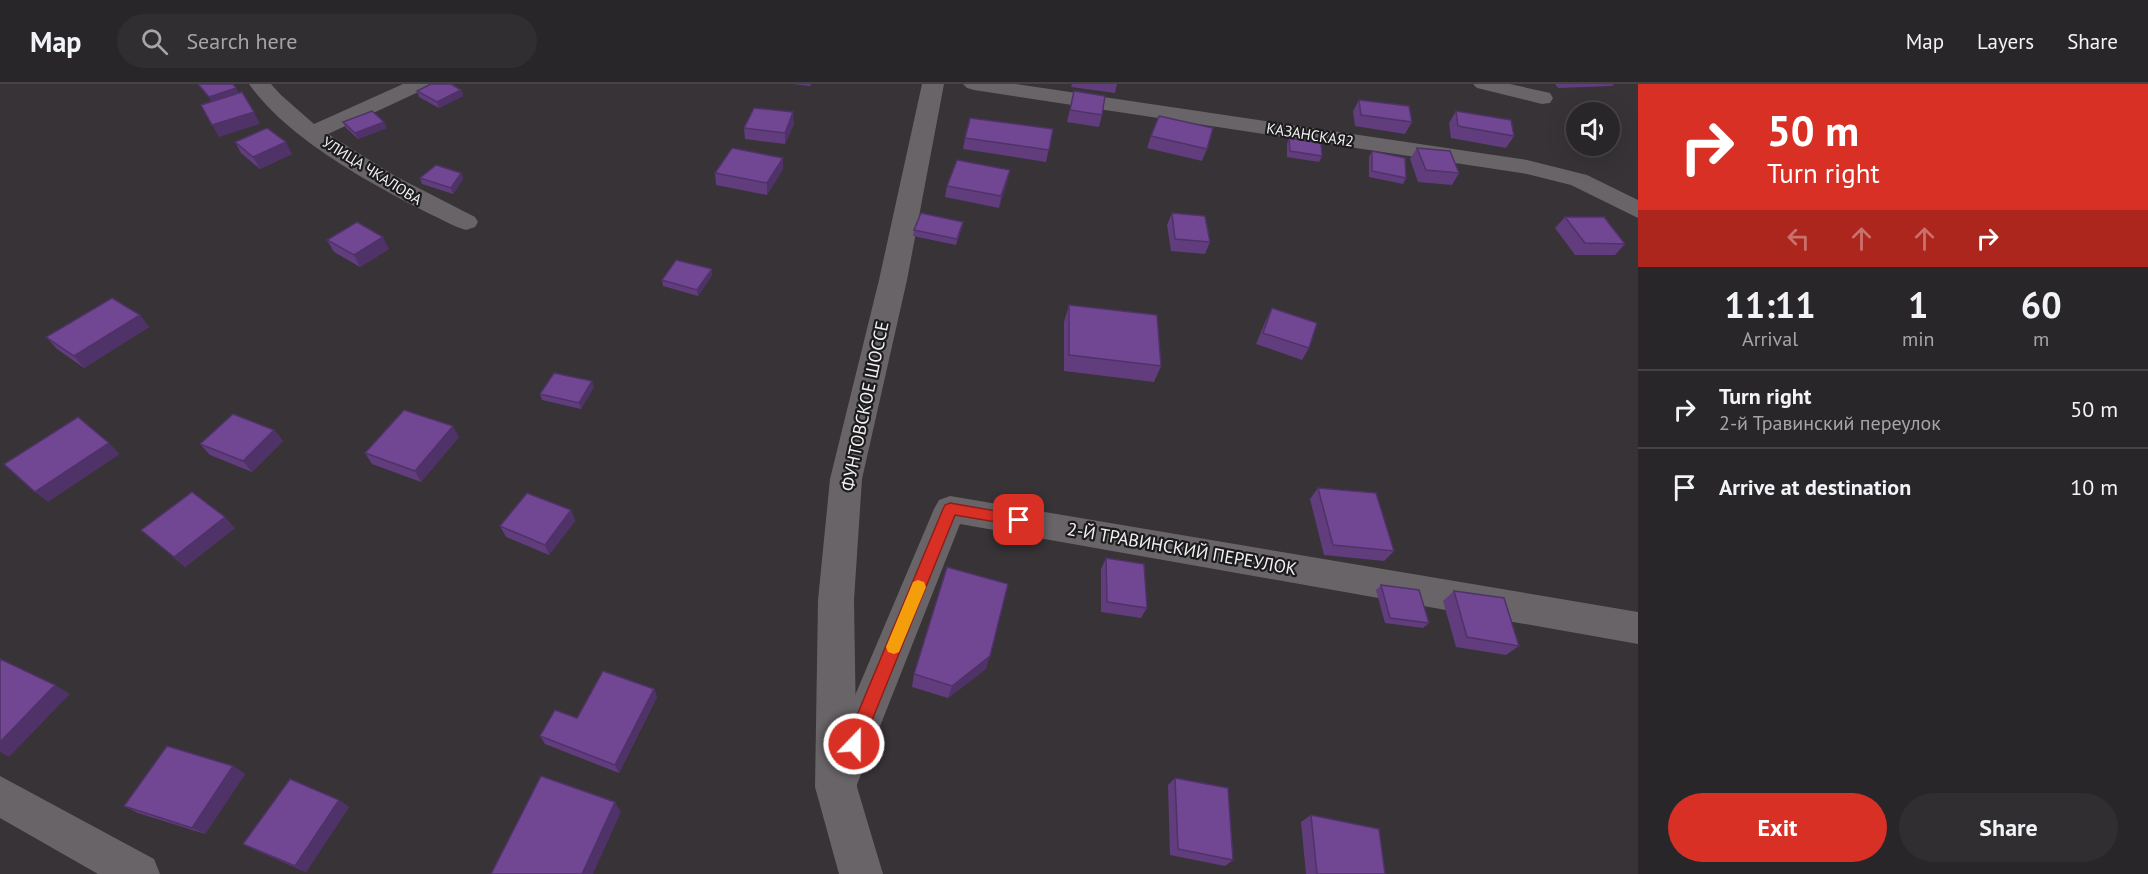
<!DOCTYPE html>
<meta charset="utf-8">
<style>
body{margin:0;font-family:"PT Sans",sans-serif;background:#312e31;color:#f1f3f6;height:100vh;display:flex;flex-direction:column;font-size:22px;white-space:nowrap}
*{box-sizing:border-box;margin:0}
p{font-size:20px;color:#a5a5a8}
.icon{flex:none;width:33px;height:33px;fill:none;stroke:currentColor;stroke-width:2;stroke-linecap:round;stroke-linejoin:round}
.map{position:relative;flex:1;overflow:hidden}
.drawer{display:flex;flex-direction:column;background:#292629;width:510px}
.drawer>*{flex:none}
.hud{background:#d93025;color:#fff;overflow:hidden}
.controls{position:absolute;left:1566px;top:18px;display:grid;gap:12px}
.controls a{display:grid;place-items:center;width:54px;height:54px;border-radius:50%;background:#292629;box-shadow:0 6px 24px #0002,0 0 0 2px #454346;font-size:30px}
.pin{position:absolute;display:grid;place-items:center;width:51px;height:51px;color:#fff;margin:-26px;border-radius:12px;box-shadow:0 3px 9px #0006}
.me{position:absolute;width:66px;margin:-33px;rotate:22deg;stroke-linejoin:round;filter:drop-shadow(0 0 4px #0008)}
.turn{display:flex;align-items:center;gap:21px;height:126px;padding:0 30px;font-size:27px}
.turn .icon{width:78px;height:78px;stroke-width:2.5}
.turn b{display:block;font-size:42px;line-height:51px}
.lanes{display:flex;align-items:center;height:57px;padding:0 30px;background:#0003;justify-content:center;gap:30px;direction:ltr}
.lanes .off{opacity:.35}
.eta{display:flex;justify-content:space-evenly;align-items:center;height:102px;text-align:center}
.eta b{font-size:36px;font-weight:700;line-height:42px}
.action{display:flex;gap:12px;margin-top:auto;padding:12px 30px}
.action a{flex:1;height:69px;border-radius:36px;background:#d93025;color:#fff;font-size:24px;font-weight:700;line-height:69px;text-align:center}
.action a+a{background:#312e31;color:#f1f3f6}
ul{padding:0;list-style:none}
li{display:flex;align-items:center;gap:18px;height:78px;padding:0 30px;border-top:2px solid #454346}
li div{flex:1}
li b{display:block;font-size:22px}
li em{font-style:normal}
header{display:flex;align-items:center;gap:36px;box-sizing:border-box;height:84px;padding:0 30px;background:#292629;border-bottom:2px solid #454346}
header strong{font-size:28px}
nav{display:flex;gap:33px;margin-inline-start:auto;font-size:21px}
.search{width:420px;height:54px;background:#312e31;display:flex;align-items:center;gap:15px;box-sizing:border-box;padding:0 21px;border-radius:33px;color:#a5a5a8;font-size:22px}
main{display:flex;flex:1;min-height:0}
.map>svg:first-child{display:block}
.lines{fill:none;stroke-linecap:round;stroke-linejoin:round}
.minor{fill:#686468;fill-rule:evenodd}
.tertiary{fill:#686468;fill-rule:evenodd}
.wall{fill:#613d7e}
.shaded-wall{fill:#4f3267}
.building{fill:#714793;stroke:#4f3267;stroke-width:1.5}
.route{fill:#d93025;stroke:#8d1f18;stroke-width:1.5}
.slow{fill:#f59e0b}
.labels{text-anchor:middle;stroke-width:4.5;stroke-linejoin:round;paint-order:stroke}
.far-street-label{font-size:15px;fill:#f2f0f2;stroke:#1d1c1d}
.street-label{font-size:18px;fill:#f2f0f2;stroke:#1d1c1d}
</style>
<header>
<strong>Map</strong>
<div class="search"><svg class="icon" aria-label="search" viewBox="0 0 24 24"><circle cx="10" cy="10" r="6"/><path d="M15 15l6 6"/></svg>Search here</div>
<nav><a>Map</a><a>Layers</a><a>Share</a></nav>
</header>
<main>
<div class="map">
<svg width="1638" height="790" viewBox="0 0 1638 790">
<rect width="100%" height="100%" fill="#373337"/>
<g class="lines">
<path class="minor" d="M249 0H271L281 11 314 40 403 0H431L427 4 328 50 395 92 475 133 478 138 475 143 466 146 457 143C392 112 291 60 249 0Z
M963 0H1016L1527 76 1587 91 1638 116V134L1571 101 1527 90 974 6 967 4Z
M1473 0H1510L1550 9 1553 14 1550 19 1542 20 1477 4Z
M950 412 1638 528V560L960 440 854 708 840 714 826 708 820 694 934 425 939 416Z
M0 692 154 775 160 790H98L0 734Z"/>
<path class="tertiary" d="M922 0H944L907 196 862 395 854 516 857 703 883 790H839L815 703 818 516 830 395 879 196Z"/>
</g>
<path class="wall" d="M793 0H811L810 2Z
M1072 0H1117L1115 9 1071 3Z
M1555 0H1614L1612 2 1558 4Z
M461 6 463 12 439 24 419 13 417 7Z
M1074 7 1102 31 1099 43 1067 38Z
M1359 16 1412 38 1405 50 1355 42 1353 27Z
M1456 27 1514 52 1506 64 1451 54 1449 39Z
M343 38 387 44 358 55 346 44Z
M794 40 785 60 745 55 744 44Z
M1053 45 1046 78 963 65 965 54Z
M1151 52 1207 65 1202 77 1147 64Z
M1289 54 1322 72 1319 78 1287 73V60Z
M235 58 292 70 260 85 241 69Z
M1417 64 1459 89 1452 101 1418 98 1410 75Z
M1372 67 1406 94 1403 100 1369 93V73Z
M783 85 767 111 716 101 715 89Z
M1010 86 1007 98 999 124 945 113 947 102Z
M461 89 463 95 453 110 422 100 420 94Z
M1172 129 1210 158 1205 170 1171 167 1167 141Z
M1565 133 1625 160 1615 171H1575L1555 144Z
M963 138 962 144 956 161 913 152 914 146Z
M327 156 389 165 360 183 334 168Z
M712 191 698 212 663 202 662 196Z
M1069 221 1161 282 1154 298 1064 287V238Z
M1272 224 1309 264 1302 276 1256 260 1266 236Z
M140 231 149 243 84 284 57 265 46 253Z
M594 303 581 325 542 316 540 310Z
M274 346 283 357 252 388 210 371 200 360Z
M459 353 421 398 372 380 365 369Z
M1318 404 1394 467 1384 477 1324 471 1310 415Z
M571 426 575 437 549 471 506 453 500 442Z
M235 444 185 483 141 446Z
M1106 474 1147 524 1141 534 1101 528V485Z
M1381 501 1429 539 1423 544 1385 539 1376 506Z
M1454 507 1519 562 1506 571 1456 563 1443 517Z
M986 585 948 614 912 603 914 590Z
M654 605 657 613 619 689 545 660 540 652 577 634Z
M233 682 245 690 205 750 138 729 124 722Z
M1175 694 1233 776 1225 782 1170 771 1168 701Z
M339 716 349 723 306 788 255 766 243 760Z
M1311 731 1385 790H1306L1301 738Z"/>
<path class="shaded-wall" d="M236 4 239 10 212 19 209 13Z
M461 6 463 12 439 24 437 18Z
M254 28 260 40 219 53 212 41Z
M793 28 794 40 785 60V49Z
M384 38 387 44 358 55 355 49Z
M286 58 292 70 260 85 253 73Z
M783 74V85L767 111V99Z
M1010 86 1007 98 999 124 1001 112Z
M461 89 463 95 453 110 451 104Z
M963 138 962 144 956 161 957 155Z
M383 153 389 165 360 183 354 171Z
M712 185V191L698 212 697 206Z
M140 231 149 243 84 284 74 272Z
M592 297 594 303 581 325 579 319Z
M453 342 459 353 421 398 415 387Z
M274 346 283 357 252 388 243 377Z
M109 359 120 370 48 418 35 408Z
M571 426 575 437 549 471 545 461Z
M225 433 235 444 185 483 174 473Z
M990 572 986 585 948 614 952 602Z
M55 601 70 610 9 673 0 668V658Z
M654 605 657 613 619 689 615 681Z
M233 682 245 690 205 750 192 744Z
M339 716 349 723 306 788 295 782Z
M615 718 621 728 593 790H582Z"/>
<path class="building" d="M198 0H233L236 4 209 13Z
M431 0H451L461 6 437 18 417 7Z
M1074 7 1105 12 1102 31 1070 26Z
M242 8 254 28 212 41 201 21Z
M1359 16 1409 22 1412 38 1361 31Z
M754 24 793 28 785 49 744 44Z
M372 27 384 38 355 49 343 38Z
M1456 27 1511 36 1514 52 1458 42Z
M1159 32 1213 44 1207 65 1151 52Z
M970 34 1053 45 1049 66 965 54Z
M267 44 286 58 253 73 235 58Z
M1289 54 1321 59 1322 72 1290 67Z
M732 64 783 74 767 99 715 89Z
M1417 64 1450 67 1459 89 1426 86Z
M1372 67 1405 74 1406 94 1372 87Z
M957 76 1010 86 1001 112 947 102Z
M436 81 461 89 451 104 420 94Z
M921 129 963 138 957 155 914 146Z
M1172 129 1205 132 1210 158 1175 155Z
M1565 133H1604L1625 160 1585 159Z
M357 138 383 153 354 171 327 156Z
M676 176 712 185 697 206 662 196Z
M112 214 140 231 74 272 46 253Z
M1069 221 1157 231 1161 282 1069 271Z
M1272 224 1317 239 1309 264 1263 249Z
M554 289 592 297 579 319 540 310Z
M404 326 453 342 415 387 365 369Z
M233 330 274 346 243 377 200 360Z
M78 333 109 359 35 408 4 380Z
M1318 404 1376 409 1394 467 1333 461Z
M192 408 225 433 174 473 141 446Z
M527 409 571 426 545 461 500 442Z
M1106 474 1144 480 1147 524 1107 518Z
M947 483 1008 500 990 572 952 602 914 590Z
M1381 501 1419 506 1429 539 1390 534Z
M1454 507 1504 514 1519 562 1467 553Z
M0 575 55 601 0 658Z
M603 587 654 605 615 681 540 652 555 626 577 634Z
M167 662 233 682 192 744 124 722Z
M541 692 615 718 582 790H491Z
M1175 694 1228 704 1233 776 1178 765Z
M290 695 339 716 295 782 243 760Z
M1311 731 1379 745 1385 790H1317Z"/>
<path class="route" d="M950 419 1019 431 1024 432 1026 436 1024 441 1019 442 955 431 860 666 854 668 848 666 845 660 943 425 945 421Z"/>
<path class="slow" d="M918 496 924 498 926 503 899 568 894 570 888 568 886 563 913 498Z"/>
<g class="labels">
<g class="far-street-label">
<text transform="translate(1310 51) rotate(9)" y="5">КАЗАНСКАЯ2</text>
<text transform="translate(372 87) rotate(32)" y="5">УЛИЦА ЧКАЛОВА</text>
</g>
<g class="street-label">
<text transform="translate(865 322) rotate(-78)" y="6">ФУНТОВСКОЕ ШОССЕ</text>
<text transform="translate(1182 465) rotate(10)" y="6">2-Й ТРАВИНСКИЙ ПЕРЕУЛОК</text>
</g>
</g>
</svg>
<div class="controls">
<a><svg class="icon" aria-label="sound" viewBox="0 0 24 24"><path d="M4 9h4l5-4v14l-5-4H4zM17 9q2 3 0 6"/></svg></a>
</div>
<div class="pin" style="left:1019px;top:436px;background:#d93025"><svg class="icon" aria-label="arrive" viewBox="0 0 24 24"><path d="M6 21V4h12l-3 4 3 4H6"/></svg></div>
<svg class="me" style="left:854px;top:660px" viewBox="-20 -20 40 40"><circle r="17" fill="#d93025" stroke="#fff" stroke-width="3"/><path d="M0-11L8 9 0 5-8 9z" fill="#fff"/></svg>
</div>
<section class="drawer">
<div class="hud">
<div class="turn"><svg class="icon" aria-label="right" viewBox="0 0 24 24"><path d="M7 20v-9h11M14 6l5 5-5 5"/></svg><div><b>50 m</b>Turn right</div></div>
<div class="lanes"><svg class="icon off" aria-label="left" viewBox="0 0 24 24"><path d="M17 20v-9H6M10 6l-5 5 5 5"/></svg><svg class="icon off" aria-label="ahead" viewBox="0 0 24 24"><path d="M12 20V5M6 11l6-6 6 6"/></svg><svg class="icon off" aria-label="ahead" viewBox="0 0 24 24"><path d="M12 20V5M6 11l6-6 6 6"/></svg><svg class="icon" aria-label="right" viewBox="0 0 24 24"><path d="M7 20v-9h11M14 6l5 5-5 5"/></svg></div>
</div>
<div class="eta">
<div><b>11:11</b><p>Arrival</p></div>
<div><b>1</b><p>min</p></div>
<div><b>60</b><p>m</p></div>
</div>
<ul>
<li><svg class="icon" aria-label="right" viewBox="0 0 24 24"><path d="M7 20v-9h11M14 6l5 5-5 5"/></svg><div><b>Turn right</b><p>2-й Травинский переулок</p></div><em>50 m</em></li>
<li><svg class="icon" aria-label="arrive" viewBox="0 0 24 24"><path d="M6 21V4h12l-3 4 3 4H6"/></svg><div><b>Arrive at destination</b></div><em>10 m</em></li>
</ul>
<div class="action"><a>Exit</a><a>Share</a></div>
</section>
</main>
